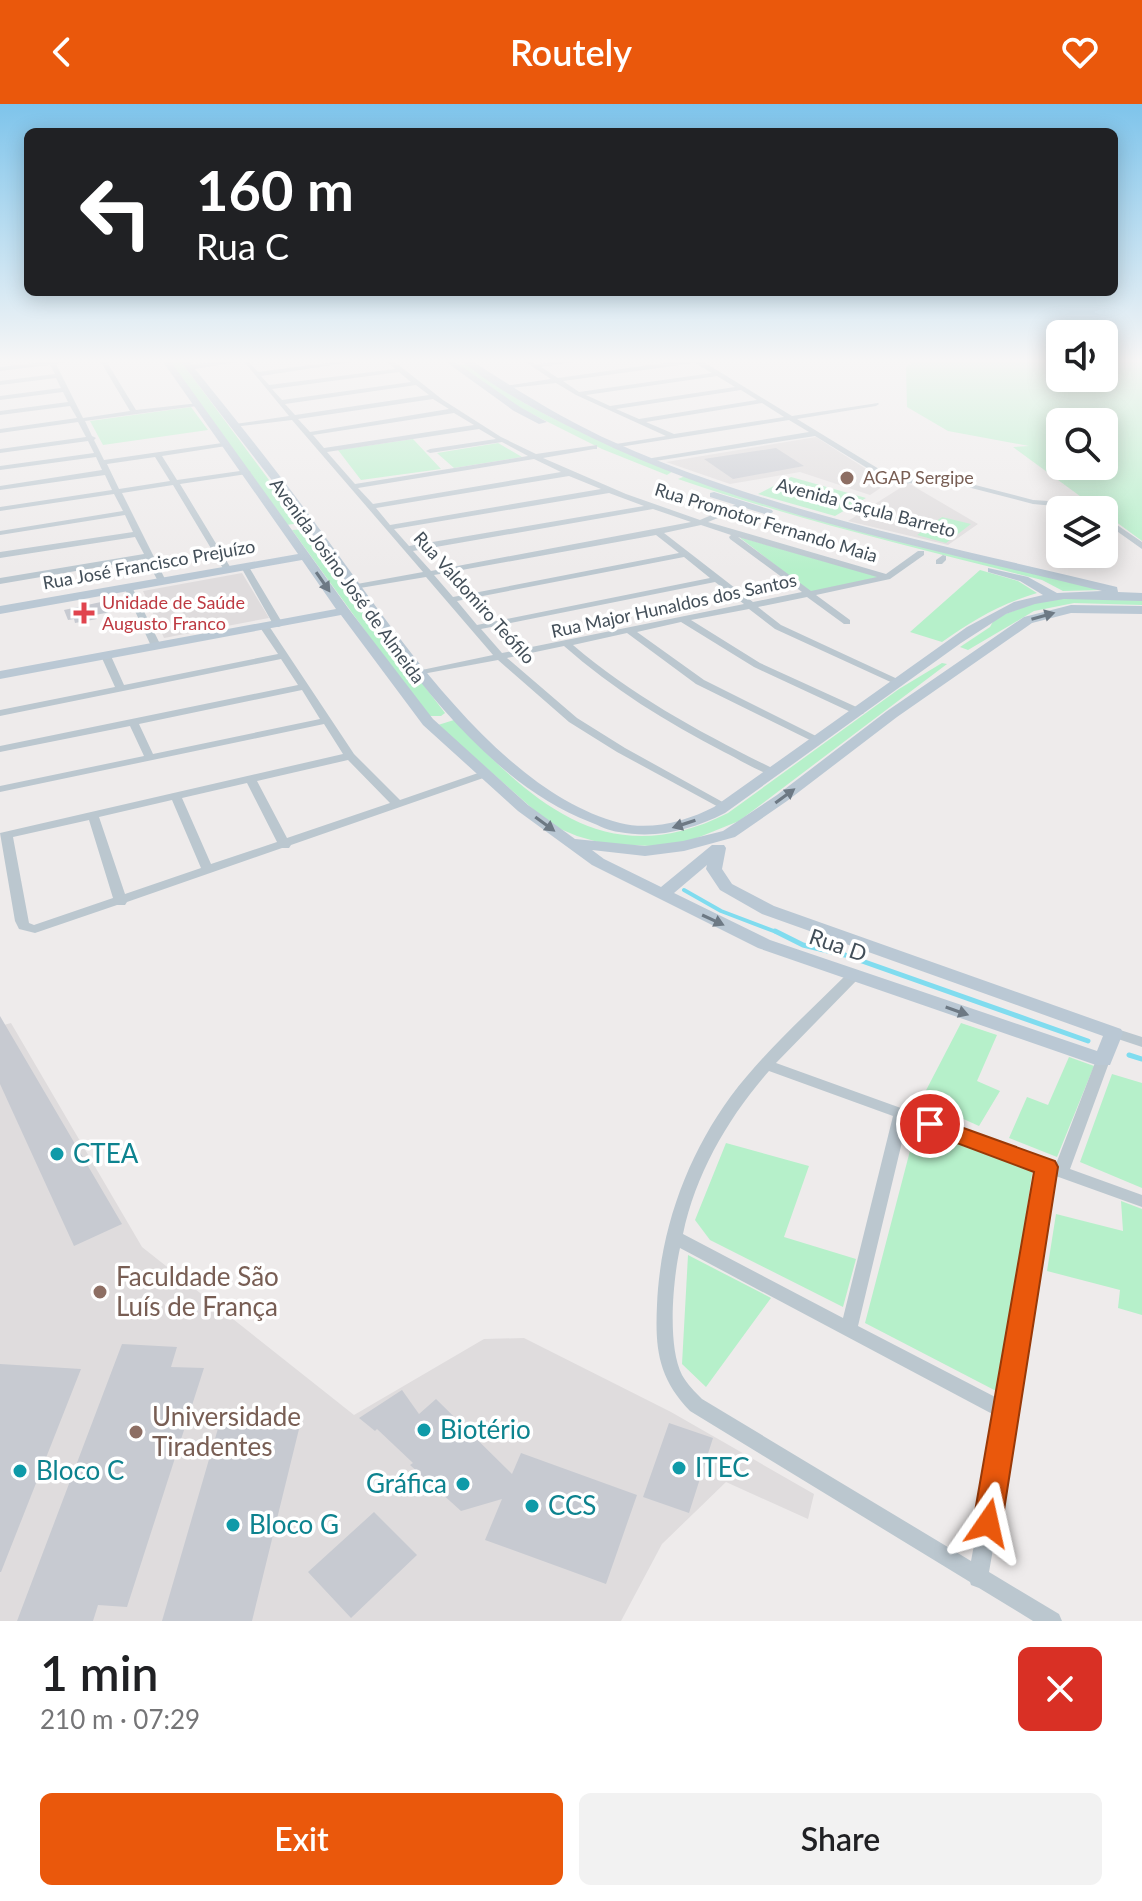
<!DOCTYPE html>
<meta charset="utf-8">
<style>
body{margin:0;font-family:Lato,sans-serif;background:#f2f2f2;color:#202124;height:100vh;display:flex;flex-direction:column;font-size:30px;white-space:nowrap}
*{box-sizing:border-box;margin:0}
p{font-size:26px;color:#757577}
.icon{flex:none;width:44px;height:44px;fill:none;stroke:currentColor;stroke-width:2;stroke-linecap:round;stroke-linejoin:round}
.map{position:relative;height:1517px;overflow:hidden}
.side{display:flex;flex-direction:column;background:#fff;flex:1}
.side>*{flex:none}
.hud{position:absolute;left:24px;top:24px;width:1094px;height:168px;border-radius:12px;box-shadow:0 4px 20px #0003;background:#202124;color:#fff;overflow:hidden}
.buttons{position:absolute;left:1046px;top:216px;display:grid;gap:16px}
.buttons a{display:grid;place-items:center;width:72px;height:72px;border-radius:12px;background:#fff;box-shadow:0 4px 20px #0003;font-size:40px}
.pin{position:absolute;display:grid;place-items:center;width:68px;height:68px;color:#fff;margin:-34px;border:4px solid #fff;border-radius:50%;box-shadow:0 2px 8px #0007}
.me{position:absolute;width:88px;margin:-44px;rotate:11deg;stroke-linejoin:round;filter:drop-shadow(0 0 6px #0008)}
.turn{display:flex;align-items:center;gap:28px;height:168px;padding:0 40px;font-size:36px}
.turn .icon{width:104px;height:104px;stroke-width:2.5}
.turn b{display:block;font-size:56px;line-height:68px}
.round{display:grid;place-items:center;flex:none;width:84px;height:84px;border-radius:12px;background:#f2f2f2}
.headline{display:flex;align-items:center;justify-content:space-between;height:136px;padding:0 40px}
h1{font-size:48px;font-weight:600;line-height:60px}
.button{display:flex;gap:16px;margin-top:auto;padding:16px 40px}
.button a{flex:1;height:92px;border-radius:12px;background:#ea580c;color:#fff;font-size:32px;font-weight:600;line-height:92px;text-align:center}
.button a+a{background:#f2f2f2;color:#202124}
header{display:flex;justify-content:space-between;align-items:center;height:104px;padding:0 40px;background:#ea580c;color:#fff;font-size:36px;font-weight:600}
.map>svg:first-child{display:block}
.education{fill:#dfdcdd}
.green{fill:#b6f0ca;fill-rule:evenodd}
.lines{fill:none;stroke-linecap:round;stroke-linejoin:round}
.stream-far1{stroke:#80dcef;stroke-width:4}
.stream{stroke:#80dcef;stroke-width:5}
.building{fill:#c7cad1}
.street{fill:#bbc7cf;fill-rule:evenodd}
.secondary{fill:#bac8d4;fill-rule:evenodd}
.oneway{fill:#6d7984}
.route{fill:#ea580c;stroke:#983908;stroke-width:2}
.education-dot{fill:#8d6e63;stroke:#fff;stroke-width:3}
.health-dot{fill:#e0444e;stroke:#fff;stroke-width:3}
.culture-dot{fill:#0f9aa8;stroke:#fff;stroke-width:3}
.labels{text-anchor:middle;stroke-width:7;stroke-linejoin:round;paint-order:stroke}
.far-education-label{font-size:18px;fill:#785e54;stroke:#fff;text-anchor:start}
.far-street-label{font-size:18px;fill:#434f59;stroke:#fff}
.far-health-label{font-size:18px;fill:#be3a42;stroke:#fff;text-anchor:start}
.street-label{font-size:22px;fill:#434f59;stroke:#fff}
.near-culture-label{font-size:26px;fill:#0d838f;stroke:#fff;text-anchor:start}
.near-education-label{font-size:26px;fill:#785e54;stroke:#fff;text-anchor:start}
</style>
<header><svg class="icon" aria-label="back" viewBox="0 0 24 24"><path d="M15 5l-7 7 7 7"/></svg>Routely<svg class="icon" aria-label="heart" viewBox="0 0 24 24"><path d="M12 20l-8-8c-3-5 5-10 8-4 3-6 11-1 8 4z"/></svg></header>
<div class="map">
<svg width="1142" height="1517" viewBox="0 0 1142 1517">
<rect width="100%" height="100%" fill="#eeebeb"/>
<path class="education" d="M816 333 888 379 870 391 800 368 730 380 666 358Z
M908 379 978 420 948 441 848 417Z
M242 469 269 514 164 534 143 487Z
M11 919 142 1143 354 1311 484 1235 524 1234 671 1308 814 1390 808 1415 726 1378 662 1440 621 1517H0V922Z"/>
<path class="green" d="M168 255H179L301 419 286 421Z
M912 255H1060V274H1104V255H1142V437L1104 409V406H1099L1013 343 1029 342 948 327 907 303 906 263 914 257ZM1060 318H1104V362H1060Z
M467 260C526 309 603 336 673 367L667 371 602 345 522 305 458 261Z
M191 303 208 326 103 341 90 317Z
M413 335 441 365 361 376 338 346Z
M498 339 522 353 454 364 437 349Z
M688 371 743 391 1101 486 1063 487 1042 476C920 445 798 416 678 375Z
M791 373 866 394 835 412 758 390Z
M942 413 971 420 946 439 917 431Z
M304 425 445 609 441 612H427L292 426Z
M739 433 880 473 810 488Z
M980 466 1018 477 1037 489C1000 500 973 516 942 538L910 528Z
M1065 494 1142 496V501L1074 499 1034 507 968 546 960 543 990 523 995 514 1040 497Z
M942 559 947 560 739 717 687 738 652 742 605 740 577 732 551 721 438 621 454 616C534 700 608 770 728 709L899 585Z
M961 919 997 931 977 977 1000 987 979 1022 921 996Z
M1069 953 1094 962 1057 1053 1009 1034 1027 993 1048 1001Z
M1112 970 1142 979V1084L1080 1058Z
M917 1020 1033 1063 1000 1289 865 1219Z
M726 1039 809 1062 784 1133 856 1155 843 1203 710 1136 695 1116Z
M1121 1097 1142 1105V1211L1118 1204 1120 1186 1047 1167 1056 1110 1123 1127Z
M688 1151 771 1194 706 1283 682 1260Z"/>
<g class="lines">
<path class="stream-far1" d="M684 786 721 807 779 829"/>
<path class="stream" d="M775 827 803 841 845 851 1088 937
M1129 951 1142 955"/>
</g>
<path class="building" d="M776 344 804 362 733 375 704 355Z
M101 498 107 499 111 508 95 511 97 515 75 519 74 515 68 516 64 506Z
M0 912 122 1120 74 1142 0 980Z
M122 1240 177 1243 171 1263 204 1264 127 1503 98 1501 93 1517H17Z
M0 1260 81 1265 1 1468H0Z
M402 1286 419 1310 436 1295 512 1370 521 1349 637 1391 606 1480 485 1436 502 1395 461 1407 410 1361 413 1359 377 1325 375 1327 359 1314Z
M669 1319 713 1334 689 1409 643 1393Z
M219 1321 299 1325 252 1517H162Z
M374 1408 417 1451 351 1514 308 1468Z"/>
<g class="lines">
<path class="street" d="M69 255H87L56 260 83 314 130 307 99 255H105L136 306 199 299V301L197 302 85 317 92 332 96 334 94 336 104 356 229 338V342H226L162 352 177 376 247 366 251 368 247 370 180 380 232 466 231 468 224 466 173 381 122 389 166 477 165 479H159L146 455 0 480V474L144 450 135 433 0 454V448L133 428 125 411 0 431V427L123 407 114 390 0 407V403L112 386 105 371 0 386V382L102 366 96 353 0 366V362L94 349 88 337 0 349V345L86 333 78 318 0 329V325L77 314 70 302 0 311V307L68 298 63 288 0 296V292L61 284 56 274 0 281V277L55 270 50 261 0 267V263ZM155 353 170 377 119 385 107 360Z
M242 255H246L258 268 356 255H372L261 272 269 281 395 265 384 255H391L443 296 501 333 536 350 597 341V345H594L543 354 626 390 700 416 739 399H745V403L708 418 886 470 918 447H924V451L890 475 816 491 850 516V520H844L807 493 758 503 781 521 904 578 903 580H895L775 525 749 505 691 516 760 559 863 606 864 608 863 610H855L754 563 681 518 637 528 704 576 822 635 823 637 818 640 696 580 627 529 573 541C635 594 705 631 778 667L779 669 774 672C757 667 740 656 724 648 666 618 613 585 564 542L507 554 577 614 625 644 728 701 730 703 728 705 724 706 617 648 569 618 498 556 417 571V567L493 551 426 473 354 485 353 483 357 480 423 468 292 316 233 323V321L235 320 289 312ZM399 268 411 278 282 296 272 285ZM416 281 429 291 295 311 285 300ZM433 295 449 305 310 328 298 315ZM454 309 474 321 324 344 313 331ZM479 325 496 335 430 345 426 347 430 349 502 338 528 352 355 380 327 348ZM534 355 561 368 373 400 358 384ZM569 372 601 385 390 421 376 404ZM609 389 644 402 409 442 394 425ZM653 405 691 418 431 467 413 447ZM701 421 731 431 729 433 730 435 802 488 753 498 664 429ZM656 431 679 449 453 493 434 471ZM738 433 877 473 811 487ZM684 453 710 474 477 521 457 497ZM715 478 744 500 502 549 481 525Z
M521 255H528L536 260 576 255H593L541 263 558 274 691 255H702V257L792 312 878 299 879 300 876 302 797 315 897 376 948 374 1033 396 1079 399 1097 406 1033 400 948 378 893 380 815 332 649 358 648 356 652 354 809 328 789 316 613 344V340H616L666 332 576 291 556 279 502 285V283L504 282 551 275ZM695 259 712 269 579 288 563 277ZM717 272 735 283 610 302 586 291ZM741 286 757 296 639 315 616 305ZM762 299 784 313 674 330 646 318Z
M1104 412 1142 438V445L1104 418Z
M943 451 946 452V456L942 460H936V456Z
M245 460 249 463 283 520 281 522 278 523 273 520 241 463Z
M128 480 132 483 161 542 159 544H153L151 542 124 483Z
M264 519 269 522 354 650 400 696 481 668 485 667 490 670 489 672 291 741 289 744H282L127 798 125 801H117L35 829 19 825 15 817 0 729 343 650 324 620 0 688V682L144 652 130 622 0 648V642L298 581 281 555 0 612V606L115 583 101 552 106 549 111 552 124 581 278 550 259 522ZM302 586 320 615 153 650 139 620ZM348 656 390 699 287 734 257 677ZM247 679 277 738 211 760 182 694ZM172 696 201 764 125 790 99 713ZM89 716 113 794 34 821 29 819 13 733Z
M853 868 858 869 860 872 858 875 776 959 1056 1060 1096 956 1098 952H1108L1110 956 1070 1065 1142 1091V1103L1053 1071 1017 1309 989 1468 1059 1510 1062 1517H1033L979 1484 971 1481 970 1478 690 1307C658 1274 655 1244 657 1201 660 1126 687 1052 731 992 765 947 808 909 848 869ZM769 967 893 1012 843 1214 683 1130C696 1069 728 1014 769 967ZM907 1017 1038 1065 1001 1296 858 1222ZM680 1144 998 1313 971 1457 702 1295C695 1288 687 1280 682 1271 667 1242 673 1175 680 1144Z
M1114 924 1142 933V943L1109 932 1107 929 1109 926Z"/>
<path class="secondary" d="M161 255H169L348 504 433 615 528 701 575 735 645 742 683 737 723 727 777 691 887 607 1024 513 1071 501 1142 502V510L1071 509 1032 519 897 613 787 697 735 733 684 747 645 752 592 746 604 755 661 783 712 741H724L726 744 722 765 732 780 774 802 1121 925 1123 929 1110 961H1096L758 844 592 761 518 707 423 621 341 511 0 575V567L336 505 302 456 0 510V502L298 450ZM707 761 706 765 720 786 762 810 1103 932 1097 947 770 836 674 789Z
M179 255H187L192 260 256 255 195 265C237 317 279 369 318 423 391 521 496 687 620 719 651 727 687 717 714 703L967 523 1014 498 1043 491 1020 477 988 468V464L1028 473 1057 489 1102 487C922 442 735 408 568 322 534 305 487 280 460 255H469C517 286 564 316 616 339 776 410 949 442 1117 483L1118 488 1142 489V497L1064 495 1035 500 1006 510 961 539 725 709C692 726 656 735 619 728 609 727 600 722 590 718 470 672 382 525 308 424 266 367 221 312 179 255Z
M442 255H451L520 303 547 318 539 320 514 307Z
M714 388 772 406 773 408 768 411 710 393V389Z"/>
</g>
<defs><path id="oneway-solid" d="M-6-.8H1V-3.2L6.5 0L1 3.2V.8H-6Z" transform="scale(2)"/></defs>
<g class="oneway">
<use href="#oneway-solid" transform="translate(323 478) rotate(55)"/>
<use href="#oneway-solid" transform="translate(1043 512) rotate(-16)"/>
<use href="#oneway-solid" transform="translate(785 692) rotate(-36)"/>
<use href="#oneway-solid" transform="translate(545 720) rotate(36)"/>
<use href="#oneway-solid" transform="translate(684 720) rotate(162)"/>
<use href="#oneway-solid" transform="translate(713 816) rotate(25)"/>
<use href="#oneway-solid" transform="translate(957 907) rotate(19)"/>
</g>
<linearGradient id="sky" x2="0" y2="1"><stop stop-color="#7ec4eb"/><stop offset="0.55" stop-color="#f7f6f6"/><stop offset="1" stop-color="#f7f6f6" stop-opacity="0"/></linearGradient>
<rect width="1142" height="467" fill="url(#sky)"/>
<path class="route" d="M930 1012 1055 1057 1058 1063 1002 1419 998 1429 988 1433 977 1429 973 1419 1034 1068 922 1026 919 1020 922 1014Z"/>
<g class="education-dot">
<circle cx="847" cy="374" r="8"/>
<circle cx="100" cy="1188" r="8"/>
<circle cx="136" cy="1328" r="8"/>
</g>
<path class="health-dot" d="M80 497h8v8h8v8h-8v8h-8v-8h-8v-8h8z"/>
<g class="culture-dot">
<circle cx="57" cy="1050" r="8"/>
<circle cx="424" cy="1326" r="8"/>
<circle cx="679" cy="1364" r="8"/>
<circle cx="20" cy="1367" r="8"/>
<circle cx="463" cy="1380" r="8"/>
<circle cx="532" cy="1402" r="8"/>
<circle cx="233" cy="1421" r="8"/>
</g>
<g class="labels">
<g class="far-education-label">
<text x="863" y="380">AGAP Sergipe</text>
</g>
<g class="far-street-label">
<text transform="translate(866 404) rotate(15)" y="6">Avenida Caçula Barreto</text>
<text transform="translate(766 419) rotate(17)" y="6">Rua Promotor Fernando Maia</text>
<text transform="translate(149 461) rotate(-10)" y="6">Rua José Francisco Prejuízo</text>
<text transform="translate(347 477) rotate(54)" y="6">Avenida Josino José de Almeida</text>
<text transform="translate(474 494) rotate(48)" y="6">Rua Valdomiro Teófilo</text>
<text transform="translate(674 502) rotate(-12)" y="6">Rua Major Hunaldos dos Santos</text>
</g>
<g class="far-health-label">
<text x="102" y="505">Unidade de Saúde<tspan x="102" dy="21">Augusto Franco</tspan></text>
</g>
<g class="street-label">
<text transform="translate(838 841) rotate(19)" y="8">Rua D</text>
</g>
<g class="near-culture-label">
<text x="73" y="1059">CTEA</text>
<text x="440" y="1335">Biotério</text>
<text x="695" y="1373">ITEC</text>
<text x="36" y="1376">Bloco C</text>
<text x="447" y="1389" text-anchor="end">Gráfica</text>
<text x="548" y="1411">CCS</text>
<text x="249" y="1430">Bloco G</text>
</g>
<g class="near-education-label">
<text x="116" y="1182">Faculdade São<tspan x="116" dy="30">Luís de França</tspan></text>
<text x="152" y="1322">Universidade<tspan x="152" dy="30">Tiradentes</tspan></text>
</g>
</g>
</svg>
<div class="buttons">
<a><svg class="icon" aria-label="sound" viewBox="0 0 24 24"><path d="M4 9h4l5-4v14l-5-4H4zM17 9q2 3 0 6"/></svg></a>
<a><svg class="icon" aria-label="search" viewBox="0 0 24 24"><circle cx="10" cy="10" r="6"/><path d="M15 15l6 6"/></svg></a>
<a><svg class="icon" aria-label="layers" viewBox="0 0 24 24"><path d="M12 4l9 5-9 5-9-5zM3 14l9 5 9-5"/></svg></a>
</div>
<div class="pin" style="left:930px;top:1020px;background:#d93025"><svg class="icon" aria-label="arrive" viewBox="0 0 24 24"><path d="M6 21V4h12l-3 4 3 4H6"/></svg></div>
<svg class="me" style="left:988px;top:1419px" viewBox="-20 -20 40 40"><path d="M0-17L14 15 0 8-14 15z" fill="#ea580c" stroke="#fff" stroke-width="4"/></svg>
<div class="hud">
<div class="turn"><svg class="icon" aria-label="left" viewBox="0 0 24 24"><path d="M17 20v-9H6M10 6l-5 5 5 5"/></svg><div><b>160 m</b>Rua C</div></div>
</div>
</div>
<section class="side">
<div class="headline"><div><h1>1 min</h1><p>210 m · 07:29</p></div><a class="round" style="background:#d93025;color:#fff"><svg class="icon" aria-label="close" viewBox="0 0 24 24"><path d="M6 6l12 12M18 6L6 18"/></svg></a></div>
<div class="button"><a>Exit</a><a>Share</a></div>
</section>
